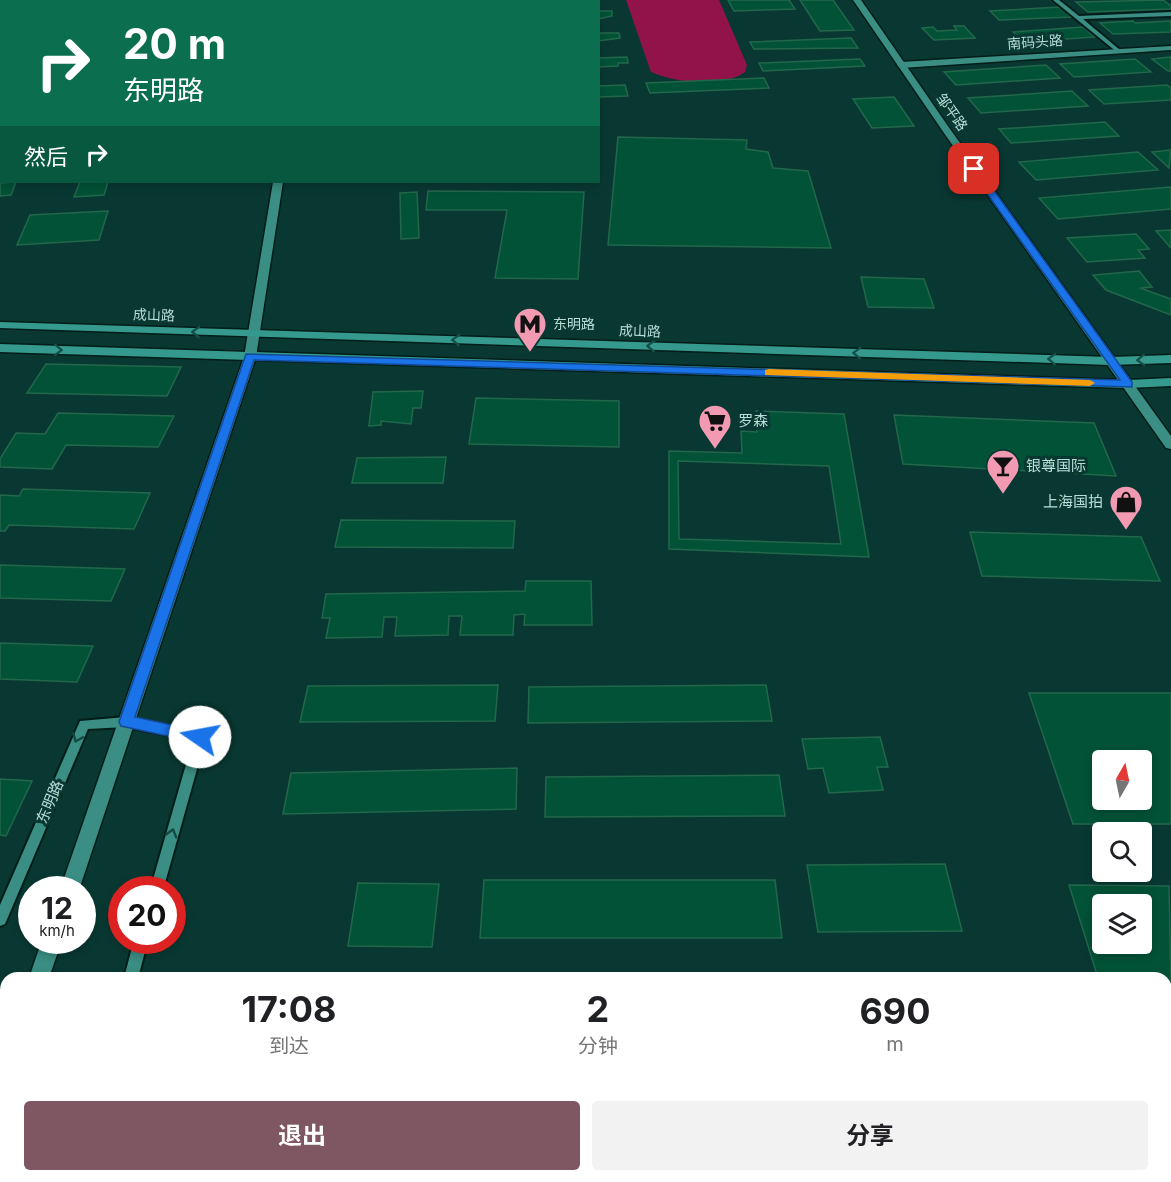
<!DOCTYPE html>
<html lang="zh">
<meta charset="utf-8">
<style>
body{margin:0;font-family:Inter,"Noto Sans SC",sans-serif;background:#f2f2f2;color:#202124;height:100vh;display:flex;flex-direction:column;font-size:22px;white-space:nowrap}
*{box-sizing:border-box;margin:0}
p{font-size:20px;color:#757577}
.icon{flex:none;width:33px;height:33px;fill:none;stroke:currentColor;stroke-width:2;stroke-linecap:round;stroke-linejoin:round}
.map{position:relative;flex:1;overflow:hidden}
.panel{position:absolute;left:0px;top:972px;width:1172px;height:210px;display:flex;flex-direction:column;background:#fff;border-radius:18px 18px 0 0;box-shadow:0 3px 9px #0003}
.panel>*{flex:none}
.banner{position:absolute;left:0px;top:0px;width:600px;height:183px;box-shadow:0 3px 9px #0003;background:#0b6e4f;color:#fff;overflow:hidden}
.needle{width:39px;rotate:9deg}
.tools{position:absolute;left:1092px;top:750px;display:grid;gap:12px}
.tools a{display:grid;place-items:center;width:60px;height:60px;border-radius:6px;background:#fff;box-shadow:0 3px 9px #0003;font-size:30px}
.speed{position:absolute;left:18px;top:876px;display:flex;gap:12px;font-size:30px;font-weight:700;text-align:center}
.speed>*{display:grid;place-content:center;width:78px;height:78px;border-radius:50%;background:#fff;box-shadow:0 3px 9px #0003;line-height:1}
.speed small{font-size:15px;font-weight:400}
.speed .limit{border:9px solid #d22;background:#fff;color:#111}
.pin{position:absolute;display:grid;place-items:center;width:51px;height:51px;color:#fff;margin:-26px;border-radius:12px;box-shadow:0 3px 9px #0006}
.me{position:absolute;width:66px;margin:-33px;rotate:282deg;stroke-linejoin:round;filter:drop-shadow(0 0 4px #0008)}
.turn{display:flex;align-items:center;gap:21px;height:126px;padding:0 24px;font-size:27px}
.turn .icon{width:78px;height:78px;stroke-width:2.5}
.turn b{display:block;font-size:42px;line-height:51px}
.then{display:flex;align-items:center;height:57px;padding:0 24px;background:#0003;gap:12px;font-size:22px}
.eta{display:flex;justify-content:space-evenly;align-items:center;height:102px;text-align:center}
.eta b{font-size:36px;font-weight:700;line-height:42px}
.action{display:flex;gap:12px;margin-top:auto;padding:12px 24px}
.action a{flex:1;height:69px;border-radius:6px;background:#7e5763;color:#fff;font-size:24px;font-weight:700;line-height:69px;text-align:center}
.action a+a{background:#f2f2f2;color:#202124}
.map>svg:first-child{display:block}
.green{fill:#921349}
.building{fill:#025237;stroke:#23674b;stroke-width:1.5;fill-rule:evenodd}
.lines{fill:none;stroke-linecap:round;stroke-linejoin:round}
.lane-casing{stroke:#031d19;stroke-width:4}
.street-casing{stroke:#031d19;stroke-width:3}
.secondary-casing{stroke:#031d19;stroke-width:3}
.primary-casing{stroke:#031d19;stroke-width:3}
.lane{fill:#3a8e83;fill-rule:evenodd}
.street{fill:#3a8e83;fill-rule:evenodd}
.secondary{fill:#3a8e83;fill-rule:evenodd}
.primary{fill:#359a8d;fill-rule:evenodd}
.oneway{stroke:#145049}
.oneway2{stroke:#134942}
.route{fill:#1a73e8;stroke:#114b97;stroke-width:1.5}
.slow{fill:#f59e0b}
.labels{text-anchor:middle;stroke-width:6;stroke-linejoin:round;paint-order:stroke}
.far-street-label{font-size:14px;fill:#b7ddd6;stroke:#093832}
.far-poi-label{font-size:14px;fill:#b7ddd6;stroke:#093832;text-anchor:start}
.poi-label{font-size:15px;fill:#b7ddd6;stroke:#093832;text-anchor:start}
.street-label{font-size:15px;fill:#b7ddd6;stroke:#093832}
</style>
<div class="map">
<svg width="1171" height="1182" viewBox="0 0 1171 1182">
<rect width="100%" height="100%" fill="#093832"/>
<path class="green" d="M626 0H719L747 65 745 72C721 89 677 83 651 72Z"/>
<path class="building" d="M728 0H789L795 9 734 11Z
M800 0H833L854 30 820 31Z
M1163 0 1171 6V9L1088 12 1076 2Z
M1061 7 1071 17 999 20 990 11Z
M598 11H612V16L598 19Z
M1133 21 1135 23 1171 21V32L1113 34 1100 23Z
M954 26H964L975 38 934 40 922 28 933 27 937 31 957 30Z
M1083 27 1095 37 1024 42 1013 32Z
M598 33H619L620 38 598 41Z
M851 38 858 48 754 49 750 42Z
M627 57 628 63H618V66L598 67V58Z
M1171 57V71H1168L1152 59Z
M860 59 865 66 763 71 759 63Z
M1135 59 1151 72 1074 77 1060 64Z
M1046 65 1060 78 956 85 944 72Z
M764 78 769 88 650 93 646 83Z
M625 85 628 96 598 97V86Z
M1167 85 1171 88V100L1104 104 1089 90Z
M1072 91 1088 106 981 113 968 98Z
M894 97 914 126 872 128 853 99Z
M1105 122 1119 136 1011 143 999 129Z
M618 137 747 140 746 149 768 152 773 168 808 171 831 248 608 245Z
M1171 150 1169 168 1152 152Z
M1138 152 1158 170 1036 180 1019 162Z
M16 182 11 195 0 196V183Z
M80 182H108L104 195 74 197Z
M1171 187V209L1058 219 1039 198Z
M428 191 584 192 578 279 495 278 507 210H426Z
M417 192 419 238 401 239 400 193Z
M108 211 99 240 17 245 30 215Z
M1171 230V248L1156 231Z
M1136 234 1149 249 1138 250 1145 258 1087 262 1067 238Z
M1139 271 1152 287 1140 288 1171 299V315L1106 290 1093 275Z
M861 277 924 279 934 308 868 307Z
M46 364 181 367 167 396 27 393Z
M423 391 421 408H413L411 424 381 421V425L369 426 373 392Z
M476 398 619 401V447L469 444Z
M756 411 844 414 869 557 669 549V451L742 453 741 431 757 432Z
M58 413 174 416 158 447 66 445 52 469 0 467V459L16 433 45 434Z
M894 415 1094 423 1116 476 903 464Z
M446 457 443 483H352L357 458Z
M678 461 829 466 841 544 679 539Z
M23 489 150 493 134 529 9 525 5 531H0V495L19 496Z
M341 520 515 521 513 548 335 547Z
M970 532 1141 537 1160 581 982 576Z
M0 565 125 569 111 601 0 598Z
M526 581H591L592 625H524L525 614 514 615 513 635H460L462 616H449L448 635 395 636 397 617H384L382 637 326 638 330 618H322L326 594 525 591Z
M0 643 93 646 77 682 0 679Z
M498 685 495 721 300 722 308 686Z
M766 685 772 721 528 723 529 687Z
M1029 693H1171V824H1073ZM1102 760H1142V800H1102Z
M880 737 888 767H877L883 790 829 793 823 768 808 769 802 739Z
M517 768 516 809 283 814 291 773Z
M779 775 785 816 545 817 546 777Z
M0 779 32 781 6 836 0 835Z
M945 864 962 931 818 932 807 865Z
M484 880H775L782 938H480Z
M358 883 439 884 432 947 348 946Z
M1069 885 1169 886 1171 982H1166V978H1098ZM1102 904H1142V944H1102Z
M1166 1062H1171V1182H1162L1160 1176H1166Z"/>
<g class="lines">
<g class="lane-casing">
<path id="lane" d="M1053 0H1059L1079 16 1171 12V16L1083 19 1120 50V52L1118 53Z
M126 717 200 732 204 734 206 737 163 890H150L193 740 126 727 88 729 5 924 0 926V905L80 721Z
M134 940H148L138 978H124Z
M65 1176H81L80 1182H64Z"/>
</g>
<g class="street-casing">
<path id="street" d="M853 0H861L950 129 1171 436V449L1166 448 944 133Z"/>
</g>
<g class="secondary-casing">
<path id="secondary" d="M310 0H318L309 2Z
M1171 46V50L901 68 897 65 901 62Z
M273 182H283L256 357 79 890H60L244 357Z
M42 940H62L49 978H29Z
M6 1064V1101L0 1104V1067Z"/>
</g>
<g class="primary-casing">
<path id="primary" d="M0 322 1110 357 1171 355V363L1110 365 0 328Z
M0 344 1128 380 1171 378V386L1128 388 0 352Z"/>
</g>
<use href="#lane" class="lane"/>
<use href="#street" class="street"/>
<use href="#secondary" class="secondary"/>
<use href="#primary" class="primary"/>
</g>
<defs><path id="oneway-chevron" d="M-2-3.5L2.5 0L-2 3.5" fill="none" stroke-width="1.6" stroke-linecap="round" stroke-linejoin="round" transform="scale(1.5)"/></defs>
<g class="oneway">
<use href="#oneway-chevron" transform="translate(196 332) rotate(-178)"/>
<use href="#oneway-chevron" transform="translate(456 340) rotate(-178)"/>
<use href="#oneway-chevron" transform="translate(651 346) rotate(-178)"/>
<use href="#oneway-chevron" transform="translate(58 350) rotate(2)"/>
<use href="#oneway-chevron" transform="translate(857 353) rotate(-178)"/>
<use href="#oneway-chevron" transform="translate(1052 359) rotate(-178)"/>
<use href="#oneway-chevron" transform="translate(1141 360) rotate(178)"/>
</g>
<g class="oneway2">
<use href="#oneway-chevron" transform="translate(77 738) rotate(113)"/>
<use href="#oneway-chevron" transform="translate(172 833) rotate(-74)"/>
</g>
<path class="route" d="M971 167H977L1132 382V387L254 360 135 717 200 731 208 737 200 743 121 726 119 722 246 354 1120 380 971 171Z"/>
<path class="slow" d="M769 369 1090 380 1095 383 1090 386 765 375V370Z"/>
<defs>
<g id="metro-pin" transform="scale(1.725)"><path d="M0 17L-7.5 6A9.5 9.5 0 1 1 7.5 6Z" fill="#f19ab1" stroke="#093832"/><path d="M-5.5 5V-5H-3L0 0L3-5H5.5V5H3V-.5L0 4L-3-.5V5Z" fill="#111"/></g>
<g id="supermarket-pin" transform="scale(1.725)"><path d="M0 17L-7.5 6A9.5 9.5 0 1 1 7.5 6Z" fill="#f19ab1" stroke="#093832"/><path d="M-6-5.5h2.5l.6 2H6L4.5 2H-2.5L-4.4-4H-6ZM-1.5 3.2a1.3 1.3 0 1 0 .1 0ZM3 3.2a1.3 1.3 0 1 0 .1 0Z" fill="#111"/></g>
<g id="bar-pin" transform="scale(1.725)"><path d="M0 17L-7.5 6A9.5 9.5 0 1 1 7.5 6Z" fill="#f19ab1" stroke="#093832"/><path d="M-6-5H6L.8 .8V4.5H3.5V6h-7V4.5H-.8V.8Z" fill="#111"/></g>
<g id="shop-pin" transform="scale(1.725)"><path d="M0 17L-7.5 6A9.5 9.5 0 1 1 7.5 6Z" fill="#f19ab1" stroke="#093832"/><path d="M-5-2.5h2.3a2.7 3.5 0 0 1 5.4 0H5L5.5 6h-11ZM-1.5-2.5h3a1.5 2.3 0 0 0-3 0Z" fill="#111"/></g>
</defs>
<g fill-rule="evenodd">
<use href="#metro-pin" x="530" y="324"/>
<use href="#supermarket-pin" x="715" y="421"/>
<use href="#bar-pin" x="1003" y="466"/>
<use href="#shop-pin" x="1126" y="502"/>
</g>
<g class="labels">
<g class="far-street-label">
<text transform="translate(1035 42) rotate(-4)" y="5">南码头路</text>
<text transform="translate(952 112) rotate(55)" y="5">邹平路</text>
<text transform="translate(154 315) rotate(2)" y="5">成山路</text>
<text transform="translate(640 331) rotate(2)" y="5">成山路</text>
</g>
<g class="far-poi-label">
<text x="553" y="329">东明路</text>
</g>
<g class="poi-label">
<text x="738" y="426">罗森</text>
<text x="1026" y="471">银尊国际</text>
<text x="1103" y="507" text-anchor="end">上海国拍</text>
</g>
<g class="street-label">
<text transform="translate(50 802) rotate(-67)" y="5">东明路</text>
</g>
</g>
</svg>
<div class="tools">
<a><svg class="needle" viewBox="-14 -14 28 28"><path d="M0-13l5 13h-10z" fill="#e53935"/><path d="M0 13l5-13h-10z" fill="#757577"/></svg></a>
<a><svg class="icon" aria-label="search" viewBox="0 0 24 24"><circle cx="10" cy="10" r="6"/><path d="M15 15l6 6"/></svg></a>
<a><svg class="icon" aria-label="layers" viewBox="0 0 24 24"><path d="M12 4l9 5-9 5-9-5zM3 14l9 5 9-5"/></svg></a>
</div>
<div class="speed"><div>12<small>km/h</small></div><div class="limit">20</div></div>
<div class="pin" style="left:974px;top:169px;background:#d93025"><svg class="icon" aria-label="arrive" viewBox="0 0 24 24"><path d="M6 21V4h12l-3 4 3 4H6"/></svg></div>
<svg class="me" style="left:200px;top:737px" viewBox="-20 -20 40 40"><circle r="19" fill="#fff"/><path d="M0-13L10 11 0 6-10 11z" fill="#1a73e8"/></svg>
<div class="banner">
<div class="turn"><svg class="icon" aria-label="right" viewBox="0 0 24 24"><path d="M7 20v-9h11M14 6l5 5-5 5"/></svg><div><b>20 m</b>东明路</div></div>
<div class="then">然后<svg class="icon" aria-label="right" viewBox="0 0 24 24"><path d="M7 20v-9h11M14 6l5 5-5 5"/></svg></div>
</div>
<section class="panel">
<div class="eta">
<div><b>17:08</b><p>到达</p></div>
<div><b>2</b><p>分钟</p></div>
<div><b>690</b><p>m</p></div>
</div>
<div class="action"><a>退出</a><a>分享</a></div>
</section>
</div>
